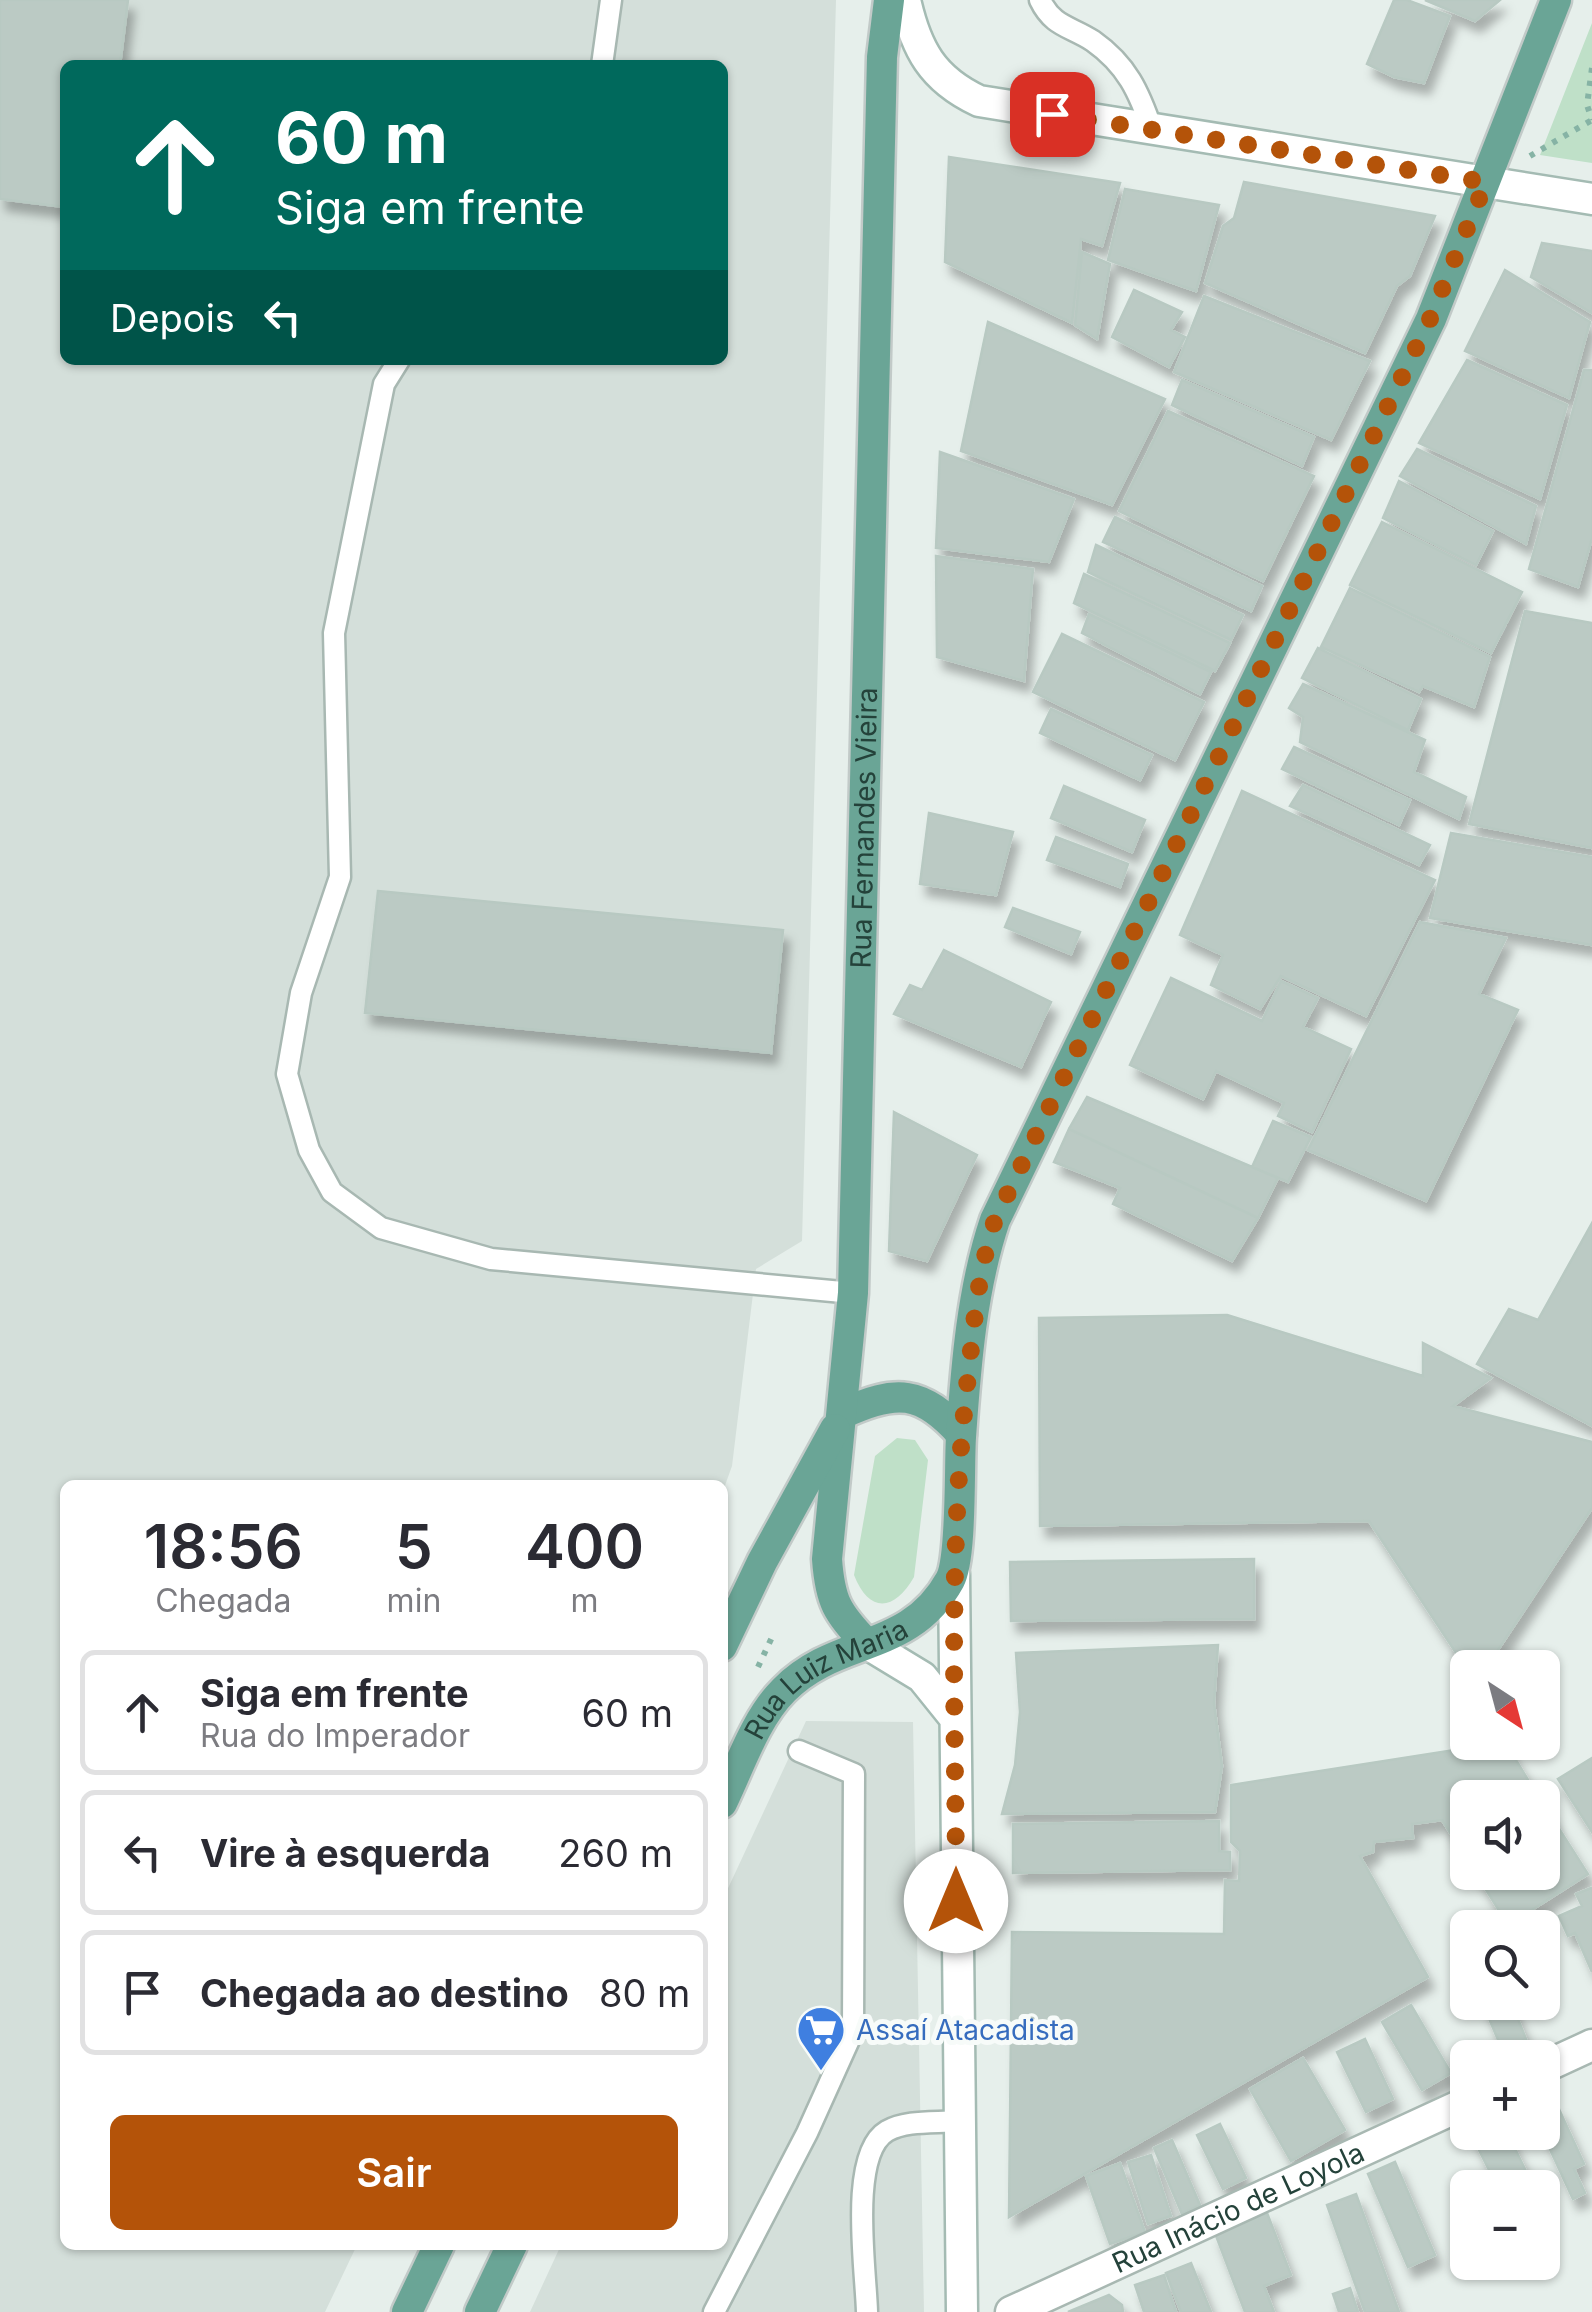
<!DOCTYPE html>
<html lang="pt">
<meta charset="utf-8">
<style>
body{margin:0;font-family:Inter,sans-serif;background:#f2f2f3;color:#2b2b33;height:100vh;display:flex;flex-direction:column;font-size:38px;white-space:nowrap}
*{box-sizing:border-box;margin:0}
p{font-size:32px;color:#7c7c81}
.icon{flex:none;width:55px;height:55px;fill:none;stroke:currentColor;stroke-width:2;stroke-linecap:round;stroke-linejoin:round}
.map{position:relative;flex:1;overflow:hidden}
.details{position:absolute;left:60px;top:1480px;width:668px;height:770px;display:flex;flex-direction:column;background:#fff;border-radius:15px;box-shadow:0 2px 8px #0004}
.details>*{flex:none}
.guide{position:absolute;left:60px;top:60px;width:668px;height:305px;border-radius:15px;box-shadow:0 2px 8px #0004;background:#00695c;color:#fff;overflow:hidden}
.needle{width:65px;rotate:144deg}
.buttons{position:absolute;left:1450px;top:1650px;display:grid;gap:20px}
.buttons a{display:grid;place-items:center;width:110px;height:110px;border-radius:15px;background:#fff;box-shadow:0 2px 8px #0004;font-size:50px}
.pin{position:absolute;display:grid;place-items:center;width:85px;height:85px;color:#fff;margin:-42px;border-radius:20px;box-shadow:0 5px 15px #0006}
.me{position:absolute;width:110px;margin:-55px;rotate:0deg;stroke-linejoin:round;filter:drop-shadow(0 0 8px #0008)}
.turn{display:flex;align-items:center;gap:35px;height:210px;padding:0 50px;font-size:45px}
.turn .icon{width:130px;height:130px;stroke-width:2.5}
.turn b{display:block;font-size:70px;line-height:85px}
.then{display:flex;align-items:center;height:95px;padding:0 50px;background:#0003;gap:20px;font-size:38px}
.eta{display:flex;justify-content:space-evenly;align-items:center;height:170px;text-align:center}
.eta b{font-size:60px;font-weight:600;line-height:70px}
.primary-button{display:flex;gap:20px;margin-top:auto;padding:20px 50px}
.primary-button a{flex:1;height:115px;border-radius:15px;background:#b45309;color:#fff;font-size:40px;font-weight:600;line-height:115px;text-align:center}
ul{padding:0;list-style:none}
li{display:flex;align-items:center;gap:30px;height:125px;margin:0 20px 15px;padding:0 30px;border:5px solid #e1e1e2;border-radius:15px}
li div{flex:1}
li b{display:block;font-size:38px}
li em{font-style:normal}
.map>svg:first-child{display:block}
.built{fill:#d4dfda;fill-rule:evenodd}
.green{fill:#bfe0c8}
.building{fill:#bbcac4;stroke:#b8c9c2;stroke-width:2.5;filter:url(#shadow)}
.lines{fill:none;stroke-linecap:round;stroke-linejoin:round}
.lane-casing{stroke:#a8b8b2;stroke-width:25}
.street-casing{stroke:#a8b8b2;stroke-width:35}
.secondary-casing{stroke:#a4bbb3;stroke-width:35}
.primary-casing{stroke:#c2cac8;stroke-width:35}
.path{stroke:#86b3a5;stroke-width:6;stroke-dasharray:5 8;stroke-linecap:butt}
.lane{stroke:#fff;stroke-width:20}
.street{stroke:#fff;stroke-width:30}
.secondary{stroke:#fff;stroke-width:30}
.primary{stroke:#6aa596;stroke-width:30}
.route{stroke:#b45309;stroke-width:18;stroke-dasharray:0 32.4}
.labels{text-anchor:middle;stroke-width:10;stroke-linejoin:round;paint-order:stroke}
.street-label{font-size:28px;fill:#24423a;stroke:#f7fbf9}
.shop-label{font-size:28px;fill:#366cbe;stroke:#f7fbf9;text-anchor:start}
</style>
<div class="map">
<svg width="1592" height="2312" viewBox="0 0 1592 2312">
<defs>
<filter id="shadow"><feDropShadow dx="6" dy="11" stdDeviation="5" flood-color="#0004"/></filter>
</defs>
<rect width="100%" height="100%" fill="#e6efeb"/>
<path class="built" d="M0 0H836L802 1241 756 1269 732 1466 723 1491 722 1485H65V2245H357L325 2312H0ZM65 65H722V360H65Z
M806 1721 913 1722 924 2312H530L561 2245H722L723 1899Z"/>
<path class="green" d="M1592 23V163L1540 155Z
M897 1438 915 1440 928 1460 914 1577C895 1611 869 1614 854 1575L875 1456Z"/>
<path class="building" d="M0 0H128L120 65H65V207L0 199Z
M1394 0H1407L1450 16 1424 83 1394 77 1367 64Z
M1425 0H1500L1475 21Z
M949 157 1120 183 1102 246 1081 239 1072 323 945 262Z
M1244 182 1435 216 1410 276 1397 286 1365 353 1205 283 1223 226 1234 218Z
M1125 189 1219 205 1196 291 1108 260Z
M1542 243 1592 251V313L1531 277Z
M1082 252 1110 264 1097 339 1075 325Z
M1505 270 1590 322 1569 398 1465 351Z
M1134 290 1182 312 1171 330 1185 337 1169 367 1112 337Z
M1204 296 1370 361 1331 440 1174 372Z
M988 322 1165 399 1112 505 961 451Z
M1467 360 1567 405 1540 499 1419 443Z
M1584 370H1592V538L1578 587 1529 569Z
M1182 380 1314 437 1302 466 1172 405Z
M1168 411 1314 476 1263 581 1119 511Z
M1417 449 1536 506 1526 544 1400 476Z
M940 452 1074 499 1049 562 936 548Z
M1399 481 1493 531 1476 565 1383 518Z
M1115 517 1262 586 1251 611 1103 542Z
M1382 522 1522 592 1491 653 1350 585Z
M1096 545 1243 615 1231 640 1088 572Z
M936 556 1033 569 1024 681 937 657Z
M1084 574 1230 643 1215 671 1074 603Z
M1350 588 1490 657 1474 707 1423 686 1419 692 1321 647Z
M1525 611 1592 623V848L1469 824Z
M1089 614 1211 672 1200 694 1082 633Z
M1062 634 1204 702 1175 760 1033 692Z
M1318 648 1421 699 1408 730 1302 678Z
M1303 684 1425 740 1414 772 1466 797 1459 819 1300 742 1303 717 1289 708Z
M1051 709 1152 755 1140 780 1040 733Z
M1294 747 1410 800 1399 825 1282 769Z
M1303 785 1430 845 1419 865 1290 806Z
M1064 786 1145 820 1132 852 1051 818Z
M1242 791 1435 880 1366 1016 1281 976 1260 1009 1211 985 1223 955 1180 935Z
M929 813 1013 832 996 895 920 884Z
M1451 833 1592 857V945L1430 918Z
M1056 837 1128 864 1120 887 1047 860Z
M378 891 783 930 771 1053 365 1013Z
M1013 908 1080 932 1071 954 1005 927Z
M1420 922 1506 938 1479 994 1518 1010 1426 1201 1308 1150Z
M944 950 1051 1002 1021 1067 894 1014 910 985 922 990Z
M1171 978 1262 1021 1281 981 1318 998 1303 1027 1351 1049 1312 1132 1278 1116 1284 1103 1216 1071 1203 1099 1130 1065Z
M1087 1097 1278 1178 1258 1218 1069 1129Z
M894 1112 977 1155 927 1261 889 1251Z
M1273 1121 1311 1137 1288 1182 1252 1167Z
M1069 1129 1258 1218 1232 1261 1113 1204 1120 1188 1054 1162Z
M1592 1223V1426L1477 1364 1509 1309 1538 1320Z
M1227 1315 1423 1376V1343L1491 1378 1453 1406 1592 1442V1508L1486 1668H1468V1671L1369 1521 1040 1526 1039 1318Z
M1254 1559V1619L1011 1621 1010 1562Z
M1218 1645 1214 1703 1222 1766 1215 1812 1002 1814 1015 1765 1020 1712 1016 1653Z
M1505 1742 1539 1798H1468V1861L1442 1820 1412 1824 1413 1838 1374 1842 1373 1852 1360 1856 1428 1977 1009 2217 1012 1932 1224 1934 1225 1880 1239 1881 1240 1851 1231 1842V1785Z
M1592 1758V1832L1558 1779Z
M1542 1802 1588 1874 1508 1925 1475 1872H1542Z
M1219 1821V1851L1230 1852V1870L1013 1873V1824Z
M1591 1888 1592 1889V1972L1575 1933 1568 1936 1559 1916 1582 1906 1576 1894Z
M1482 2002H1511L1526 2039 1502 2049Z
M1411 2005 1451 2073 1422 2090 1382 2022Z
M1365 2039 1393 2099 1366 2112 1337 2052Z
M1303 2058 1345 2130 1291 2161 1250 2089Z
M1558 2107 1584 2164 1574 2169 1585 2193 1573 2199 1542 2132V2115Z
M1220 2124 1246 2178 1223 2189 1197 2135Z
M1507 2132 1534 2188H1498L1471 2134Z
M1172 2140 1200 2205 1182 2214 1154 2148Z
M1151 2155 1171 2216 1148 2224 1128 2162Z
M1395 2162 1435 2255 1408 2267 1368 2174Z
M1120 2163 1145 2232 1110 2244 1086 2176Z
M1356 2194 1399 2312H1365L1327 2205Z
M1267 2213 1291 2275 1264 2286 1274 2312H1245L1215 2233Z
M1191 2263 1211 2312H1181L1166 2273Z
M1164 2275 1176 2312H1144L1135 2285Z
M1350 2288 1358 2312H1339L1333 2294Z
M1109 2295 1122 2305 1123 2312H1068Z"/>
<g class="lines">
<g class="lane-casing">
<path id="lane" d="M1040 0C1053 27 1070 26 1093 41 1127 65 1139 92 1152 130
M602 65 611 0
M399 360 384 384 334 633 340 877 301 993 287 1074 309 1150 332 1192 381 1228 491 1259 853 1293
M714 2312 807 2133 853 2031 854 1774 799 1751
M867 2312C866 2270 848 2154 887 2131 906 2120 935 2123 957 2121"/>
</g>
<g class="street-casing">
<g id="street">
<path d="M1542 2068 1592 2045"/>
<path id="s1" d="M1011 2312 1468 2102"/>
</g>
</g>
<g class="secondary-casing">
<path id="secondary" d="M905 0C916 49 932 79 979 101L1592 199
M954 1574 962 2312
M866 1643 922 1677 955 1718"/>
</g>
<g class="primary-casing">
<g id="primary">
<path d="M844 1413C896 1389 922 1390 961 1434"/>
<path id="s2" d="M866 1643C837 1613 830 1601 827 1559L853 1293 882 57 889 0"/>
<path d="M722 1646 762 1562 835 1429"/>
<path id="s3" d="M722 1803C740 1766 755 1719 784 1690 837 1636 909 1654 950 1580 962 1558 959 1466 961 1437 966 1365 972 1288 995 1220L1431 319 1556 0"/>
<path d="M407 2312 439 2245"/>
<path d="M480 2312 512 2245"/>
</g>
</g>
<path class="path" d="M1592 68 1587 105 1592 120
M1530 156 1592 120
M758 1667 773 1635"/>
<use href="#lane" class="lane"/>
<use href="#street" class="street"/>
<use href="#secondary" class="secondary"/>
<use href="#primary" class="primary"/>
</g>
<g class="lines">
<path class="route" d="M956 1901C956 1726 947 1551 968 1377 974 1323 978 1271 995 1220L1430 319 1486 182 1052 114"/>
</g>
<defs>
<g id="supermarket-pin" transform="scale(2.5)"><path d="M0 17L-7.5 6A9.5 9.5 0 1 1 7.5 6Z" fill="#3f7fe0" stroke="#f7fbf9"/><path d="M-6-5.5h2.5l.6 2H6L4.5 2H-2.5L-4.4-4H-6ZM-1.5 3.2a1.3 1.3 0 1 0 .1 0ZM3 3.2a1.3 1.3 0 1 0 .1 0Z" fill="#fff"/></g>
</defs>
<g fill-rule="evenodd">
<use href="#supermarket-pin" x="821" y="2030"/>
</g>
<g class="labels">
<g class="street-label">
<text dy="10" stroke="none"><textPath href="#s2" startOffset="828">Rua Fernandes Vieira</textPath></text>
<text dy="10" stroke="none"><textPath href="#s3" startOffset="170">Rua Luiz Maria</textPath></text>
<text dy="10" stroke="none"><textPath href="#s1" startOffset="250">Rua Inácio de Loyola</textPath></text>
</g>
<g class="shop-label">
<text x="856" y="2040">Assaí Atacadista</text>
</g>
</g>
</svg>
<div class="buttons">
<a><svg class="needle" viewBox="-14 -14 28 28"><path d="M0-13l5 13h-10z" fill="#e53935"/><path d="M0 13l5-13h-10z" fill="#7c7c81"/></svg></a>
<a><svg class="icon" aria-label="sound" viewBox="0 0 24 24"><path d="M4 9h4l5-4v14l-5-4H4zM17 9q2 3 0 6"/></svg></a>
<a><svg class="icon" aria-label="search" viewBox="0 0 24 24"><circle cx="10" cy="10" r="6"/><path d="M15 15l6 6"/></svg></a>
<a>+</a>
<a>−</a>
</div>
<div class="pin" style="left:1052px;top:114px;background:#d93025"><svg class="icon" aria-label="arrive" viewBox="0 0 24 24"><path d="M6 21V4h12l-3 4 3 4H6"/></svg></div>
<svg class="me" style="left:956px;top:1901px" viewBox="-20 -20 40 40"><circle r="19" fill="#fff"/><path d="M0-13L10 11 0 6-10 11z" fill="#b45309"/></svg>
<div class="guide">
<div class="turn"><svg class="icon" aria-label="ahead" viewBox="0 0 24 24"><path d="M12 20V5M6 11l6-6 6 6"/></svg><div><b>60 m</b>Siga em frente</div></div>
<div class="then">Depois<svg class="icon" aria-label="left" viewBox="0 0 24 24"><path d="M17 20v-9H6M10 6l-5 5 5 5"/></svg></div>
</div>
<section class="details">
<div class="eta">
<div><b>18:56</b><p>Chegada</p></div>
<div><b>5</b><p>min</p></div>
<div><b>400</b><p>m</p></div>
</div>
<ul>
<li><svg class="icon" aria-label="ahead" viewBox="0 0 24 24"><path d="M12 20V5M6 11l6-6 6 6"/></svg><div><b>Siga em frente</b><p>Rua do Imperador</p></div><em>60 m</em></li>
<li><svg class="icon" aria-label="left" viewBox="0 0 24 24"><path d="M17 20v-9H6M10 6l-5 5 5 5"/></svg><div><b>Vire à esquerda</b></div><em>260 m</em></li>
<li><svg class="icon" aria-label="arrive" viewBox="0 0 24 24"><path d="M6 21V4h12l-3 4 3 4H6"/></svg><div><b>Chegada ao destino</b></div><em>80 m</em></li>
</ul>
<div class="primary-button"><a>Sair</a></div>
</section>
</div>
